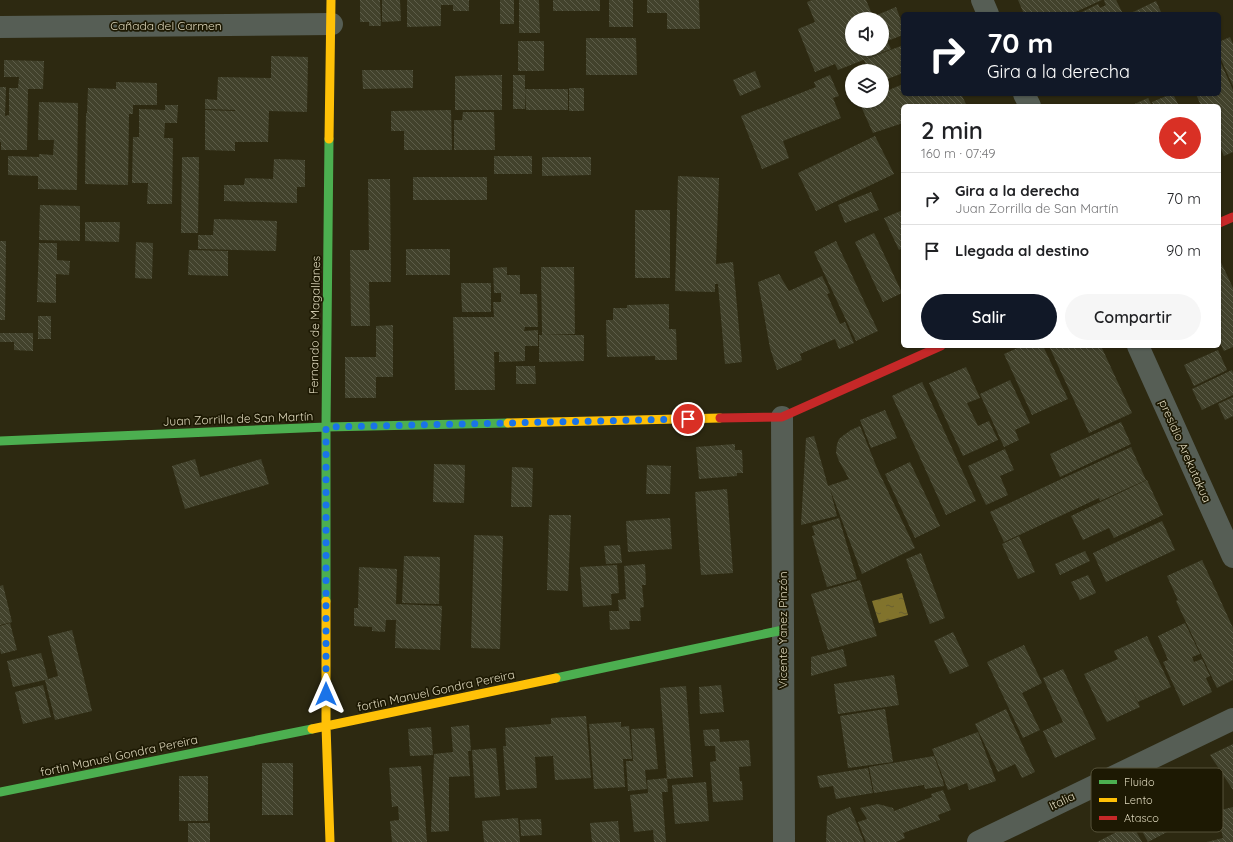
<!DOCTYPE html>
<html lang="es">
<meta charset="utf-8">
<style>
body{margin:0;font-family:Quicksand,sans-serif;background:#f6f6f6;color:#202124;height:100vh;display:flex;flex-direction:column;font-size:15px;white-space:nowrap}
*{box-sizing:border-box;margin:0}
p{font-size:13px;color:#757577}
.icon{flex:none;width:22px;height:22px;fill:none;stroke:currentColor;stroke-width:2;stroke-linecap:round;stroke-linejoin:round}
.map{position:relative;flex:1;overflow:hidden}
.drawer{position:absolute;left:901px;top:104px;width:320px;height:244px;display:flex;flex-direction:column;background:#fff;border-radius:6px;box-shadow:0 1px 3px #0004}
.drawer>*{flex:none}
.banner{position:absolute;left:901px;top:12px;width:320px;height:84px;border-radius:6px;box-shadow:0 1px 3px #0004;background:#111827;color:#fff;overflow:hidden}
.fabs{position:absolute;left:845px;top:12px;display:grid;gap:8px}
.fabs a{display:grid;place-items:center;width:44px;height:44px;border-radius:50%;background:#fff;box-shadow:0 1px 3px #0004;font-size:20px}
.pin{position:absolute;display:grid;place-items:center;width:34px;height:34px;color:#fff;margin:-17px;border:2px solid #fff;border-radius:50%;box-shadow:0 1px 4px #0007}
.me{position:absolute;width:44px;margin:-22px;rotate:0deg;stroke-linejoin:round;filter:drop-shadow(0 0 3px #0008)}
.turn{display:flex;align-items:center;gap:14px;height:84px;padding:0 20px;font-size:18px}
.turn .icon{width:52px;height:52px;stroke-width:2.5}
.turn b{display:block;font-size:28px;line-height:34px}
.round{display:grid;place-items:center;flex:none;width:42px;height:42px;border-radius:21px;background:#f6f6f6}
.head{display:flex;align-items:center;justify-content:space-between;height:68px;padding:0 20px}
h1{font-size:24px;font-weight:600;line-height:30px}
.primary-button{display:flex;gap:8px;margin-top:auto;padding:8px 20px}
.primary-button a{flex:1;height:46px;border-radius:24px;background:#111827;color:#fff;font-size:16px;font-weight:600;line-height:46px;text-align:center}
.primary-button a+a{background:#f6f6f6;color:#202124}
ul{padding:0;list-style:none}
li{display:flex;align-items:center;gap:12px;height:52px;padding:0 20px;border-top:1px solid #e0e0e0}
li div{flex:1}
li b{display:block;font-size:15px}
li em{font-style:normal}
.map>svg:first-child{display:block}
.water{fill:url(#water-ripples)}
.building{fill:url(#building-back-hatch);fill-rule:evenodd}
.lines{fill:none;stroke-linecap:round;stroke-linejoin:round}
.street{stroke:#565e55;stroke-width:22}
.fast{stroke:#4caf50;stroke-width:9}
.slow{stroke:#ffc107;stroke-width:9}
.jam{stroke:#c62828;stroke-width:9}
.route{stroke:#1a73e8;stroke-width:7;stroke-dasharray:0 12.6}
.labels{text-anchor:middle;stroke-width:3.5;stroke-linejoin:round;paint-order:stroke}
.street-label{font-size:12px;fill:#dcd6bb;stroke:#1d1903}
.key{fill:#1d1903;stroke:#56523a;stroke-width:1}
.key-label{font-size:11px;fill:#dcd6bb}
</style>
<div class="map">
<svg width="1233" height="842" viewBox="0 0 1233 842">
<defs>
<pattern id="water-ripples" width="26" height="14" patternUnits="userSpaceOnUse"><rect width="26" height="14" fill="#81732c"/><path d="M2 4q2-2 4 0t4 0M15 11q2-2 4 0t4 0" fill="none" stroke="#685f31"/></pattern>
<pattern id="building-back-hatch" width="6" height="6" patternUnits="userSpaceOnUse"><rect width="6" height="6" fill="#42422c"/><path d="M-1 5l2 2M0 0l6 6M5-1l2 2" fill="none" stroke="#5d5d49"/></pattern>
</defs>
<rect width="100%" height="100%" fill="#2d2911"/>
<path class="water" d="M902 593 908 615 879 623 872 601Z"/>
<path class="building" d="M360 0H380L381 26H369V22H360Z
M382 0H400L401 21 382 22Z
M407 0H469V11H453V5H441V26L407 27Z
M500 0H514V24H500Z
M519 0H539L540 33H519Z
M553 0H600V11H553Z
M609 0H633V27H609Z
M647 0H699L700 29H667V13H647Z
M812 0H866L872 14 876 13 877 15 896 7 903 26V35L887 41 891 49 838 70 835 64 815 72 798 29 815 22 807 2ZM852 19H882V49H852Z
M1018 0H1102L1071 14H1024Z
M1105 0H1116L1123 14H1083L1082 12 1098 4 1100 8 1106 5 1104 1Z
M1156 1 1161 12 1157 14H1129Z
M1230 37 1233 44V86L1219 55V42Z
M586 38H636L637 75H586Z
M518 41H544V71H518Z
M901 46 903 51V73L882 81V71H868L864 60Z
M271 56 308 57 307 112 269 111 268 142H235V151L205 150V110L235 111V110L205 109V99L217 100 218 77 271 78Z
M1219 59 1233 90V152L1224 156 1219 145V106H1201L1196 94H1219Z
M4 60 44 61 43 89H28L27 150H1V142H0V87H6L5 116 9 115V88H18L19 77H4Z
M362 70H413V88L363 89Z
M755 71 761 87 740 96 733 80Z
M502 75V110H455V76Z
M513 75H525V109H513Z
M830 75 839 96 833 98 841 118 783 141 789 158 762 169 741 116 816 87 814 82Z
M116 82 157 83V105H133V114H129L128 185 85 184 86 113H87L88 88 116 89Z
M903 84V94H961L967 106H903V123L873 133 860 104 866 101H882V93Z
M569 88H584V111H569Z
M525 89H568V110H526Z
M1171 94H1173L1179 106H1154L1152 102Z
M1148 98 1152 106H1130Z
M39 102 78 103 77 190 38 189V176L8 175V156L39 157V154L53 155 54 140H38Z
M165 105H178L177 123H165L164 138H173L172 204H147L148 183H132L133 137H139V109L165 110Z
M451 110 452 150H404V131H391V111Z
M463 112H494L495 150H454V120H462Z
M875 136 894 174 816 211 798 173Z
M494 156H532V174H494Z
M182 157H199L198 233H181Z
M542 157H591V175L542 176Z
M274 159 305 160V187H297V203L224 201V185H244L245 178 273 179Z
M678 176 719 178 716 264 733 262 742 362 725 364 718 284H715V292L675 291Z
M413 177H487V200H413Z
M368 179H390L391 282H369L370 326H351L350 250H369Z
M871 192 879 210 845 223 838 205Z
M40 205 80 206V241L39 240Z
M635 210H670V278H635Z
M903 210V248L899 250 884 218Z
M214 219 277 221 276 251 198 249V235H213Z
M85 222H120L119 242 85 241Z
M874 233 902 293 883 302 855 242Z
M0 241H6L5 320H0Z
M836 241 878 331 856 341 814 252Z
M136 242 153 243 152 279 135 278Z
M39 243H57V260L70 261 69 275 56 274V303L37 302Z
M406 249H450V275H406Z
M189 250 228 251V276L188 275Z
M1219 258 1233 288V347L1224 351 1219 341Z
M507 267V275H520V294H537L538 327H525L524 331 538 330V346H525V361L499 362V352H494L495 390H455L453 317H494L493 302H501V293H494L493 268Z
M541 267H574L575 334 542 335Z
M779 274 789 291 822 276 830 293 827 294 840 324 845 322 854 343 839 349 835 339 800 354 802 360 777 370 770 348 758 282Z
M461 283H491V312H462Z
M669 304V329H676L677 360H655V356L607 357 606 320H613V308H627V305Z
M38 316H51V339H38Z
M393 325V377H376V398H345V357H376V326Z
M0 333H33V351L14 350V342H0Z
M539 335H584V361L539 362Z
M1022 346H1043L1068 399 1032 415 1004 354Z
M1049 346H1101L1132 413 1089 433Z
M1218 350 1227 370 1194 386 1184 365Z
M516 366H535L536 384H516Z
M966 367 980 398 967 403 978 426 989 421 998 440 963 456 929 383Z
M1232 370 1233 373V395L1202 410 1192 389Z
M1010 380 1030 423 1015 430 1019 440 1004 447 980 394Z
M922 382 976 501 946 515 892 396Z
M1233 397V416L1225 420 1218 404Z
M885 410 897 438 871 448 860 420Z
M1121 422 1131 444 1060 477 1050 454Z
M860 426 877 468 915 548 862 574 830 489 837 516 801 525 806 438 814 436 828 486 849 479 839 461 836 453 837 444 839 439 844 435 851 430Z
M735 444V450H742L743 473H737V476L699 479 696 447Z
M1131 447 1146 480 1100 501 1099 498 1004 542 990 512Z
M1005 449 1014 470 1000 476 1008 495 986 505 968 466Z
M195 459 200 477 261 459 269 484 185 509 172 466Z
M910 462 940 526 915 538 885 474Z
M434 464 465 465 464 503 433 502Z
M647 465 671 466 670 494H646Z
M512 467 533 468 532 507H511Z
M1147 480 1163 515 1114 538 1109 528 1083 540 1071 516Z
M727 489 733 573 701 575 695 492Z
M549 515H571L568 591 547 590Z
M670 518 672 549 628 552 626 521Z
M839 518 857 579 827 587 812 536 815 535 812 526Z
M1162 521 1175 550 1106 582 1093 553Z
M474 535 503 536 500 649 471 648Z
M1019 536 1035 572 1018 579 1002 544Z
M620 545 622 563 606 564 604 546Z
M1085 551 1090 561 1060 575 1055 564Z
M921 553 945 618 930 624 906 559Z
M404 556 440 557 439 604 402 603Z
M1202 560 1233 628V680L1217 688 1176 601 1178 600 1167 576Z
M645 564 646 585H642L644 607 640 608 641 621H629L630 629 610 630 609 611H619L618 600 626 599 624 566Z
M617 565 619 593 611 594 612 605 583 607 580 567Z
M359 567 397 569 396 604 442 606 440 650 395 648 396 620H386L385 632 372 631V627L354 626V608H358Z
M1088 575 1096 593 1080 600 1071 582Z
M860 580 877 636 828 650 811 594Z
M3 585 12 622 0 625V586Z
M10 623 17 650 1 654 0 649V626Z
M1185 623 1200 654 1192 657 1194 662 1202 659 1210 676 1206 678 1212 692 1183 706 1163 662 1168 660 1158 636Z
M72 630 92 711 55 720 45 680 13 687 7 661 41 653 48 679 58 676 48 636Z
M953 632 969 666 950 674 934 641Z
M1147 636 1171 687 1138 702 1123 672 1140 707 1107 722 1084 674 1118 659 1114 651Z
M1024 645 1042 683 1022 693 1040 730 1023 738 987 662Z
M843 649 847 666 811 676V657Z
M1063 669 1096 739 1055 758 1043 731 1063 722 1043 678Z
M894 675 899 705 838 714 834 684Z
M43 685 51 717 23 724 15 692Z
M721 685 724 712 700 714 699 687Z
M686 686 693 777 667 779 660 688Z
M885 709 893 762 848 768 840 716Z
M1006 709 1035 772 1022 778 1015 764 998 772 975 724Z
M586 716 591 778 555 780 553 756 535 757 537 788 506 790 503 746H506L505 728 551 724V718Z
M621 722V727L629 726 632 759H623L625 787 594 789 589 724Z
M469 725 471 751H468L470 776 449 777V831L431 832 434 754 453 752 451 727Z
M431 727 433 755 410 756 408 729Z
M654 728 658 769 645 770 647 789 628 791 626 761H633L631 729Z
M719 729 720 742 749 740 751 766 739 767 740 781H742L743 800 713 802 710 762 716 761 715 746H705L703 730Z
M978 732 996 781 969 790 967 783 948 790 932 749Z
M1233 744V790L1210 755Z
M496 748 500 796 475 798 472 750Z
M934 756 943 781 944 786 925 789 924 785 874 793 869 767Z
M262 763H293V815H262Z
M421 766 427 842H392L390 821 399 820 398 806 392 807 389 768Z
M868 768 873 793 836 799 833 786 820 788 817 776Z
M179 776H208V821H179Z
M667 778 668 792H662L666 842H654L653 830 634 832 630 795 648 793 647 780Z
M706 782 709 821 675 824 672 785Z
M943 790 951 810 938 815 940 820 903 833 905 838 896 842H866L858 822 867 819 860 808 878 804 893 808 897 820 894 811 932 797 931 794Z
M1173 793 1188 821 1148 842 1137 822 1150 815 1146 807Z
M850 807 864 842H826L827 816Z
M1233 807V842H1207L1223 838 1217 811Z
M518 818 520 842H484L482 821Z
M541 819 542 835 521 836 520 820Z
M618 821 620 842H592L590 823Z
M188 823H210V842H188Z
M1132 824 1142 842H1097Z"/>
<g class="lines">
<path class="street" d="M982 0 988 14
M0 27 332 24
M1024 94 1030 106
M1138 346 1233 557
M782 417 784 842
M978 842 1233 719"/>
<path class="fast" d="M0 441 326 427 508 423
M326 601V427L329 139
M556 678 783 630
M0 792 312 729"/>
<path class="slow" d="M329 139 331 0
M508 423 720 418
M326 601V726L330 842
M312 729 556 678"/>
<path class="jam" d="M1219 223 1233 217
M720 418 782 417 941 346"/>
</g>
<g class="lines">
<path class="route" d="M326 694V427L688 419"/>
</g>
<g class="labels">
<g class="street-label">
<text x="166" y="30">Cañada del Carmen</text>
<text transform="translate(315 325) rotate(-89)" y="4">Fernando de Magallanes</text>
<text transform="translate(238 419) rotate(-2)" y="4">Juan Zorrilla de San Martín</text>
<text transform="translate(1185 451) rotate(66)" y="4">presidio Arekutakua</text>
<text transform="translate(783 630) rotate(-90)" y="4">Vicente Yanez Pinzón</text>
<text transform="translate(436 691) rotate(-12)" y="4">fortin Manuel Gondra Pereira</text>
<text transform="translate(119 756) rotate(-12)" y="4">fortin Manuel Gondra Pereira</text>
<text transform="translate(1062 801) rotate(-26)" y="4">Italia</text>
</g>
</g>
<rect x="1091" y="768" width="132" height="64" rx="6" class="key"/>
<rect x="1099" y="780" width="18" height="4" fill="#4caf50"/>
<rect x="1099" y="798" width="18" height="4" fill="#ffc107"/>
<rect x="1099" y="816" width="18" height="4" fill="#c62828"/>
<g class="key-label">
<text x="1124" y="786">Fluido</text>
<text x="1124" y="804">Lento</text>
<text x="1124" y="822">Atasco</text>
</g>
</svg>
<div class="fabs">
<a><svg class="icon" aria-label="sound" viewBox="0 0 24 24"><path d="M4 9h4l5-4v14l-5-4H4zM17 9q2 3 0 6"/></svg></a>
<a><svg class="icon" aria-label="layers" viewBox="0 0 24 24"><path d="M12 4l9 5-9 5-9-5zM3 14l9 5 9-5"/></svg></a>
</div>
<div class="pin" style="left:688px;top:419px;background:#d93025"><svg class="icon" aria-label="arrive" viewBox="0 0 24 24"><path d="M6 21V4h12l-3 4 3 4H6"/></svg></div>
<svg class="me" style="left:326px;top:694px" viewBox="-20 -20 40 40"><path d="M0-17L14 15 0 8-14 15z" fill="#1a73e8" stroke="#fff" stroke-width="4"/></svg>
<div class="banner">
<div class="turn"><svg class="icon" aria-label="right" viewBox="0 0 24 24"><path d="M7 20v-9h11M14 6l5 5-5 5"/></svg><div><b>70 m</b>Gira a la derecha</div></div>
</div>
<section class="drawer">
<div class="head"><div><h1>2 min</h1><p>160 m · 07:49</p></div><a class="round" style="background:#d93025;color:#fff"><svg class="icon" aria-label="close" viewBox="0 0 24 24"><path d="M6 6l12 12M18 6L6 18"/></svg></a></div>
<ul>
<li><svg class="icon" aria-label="right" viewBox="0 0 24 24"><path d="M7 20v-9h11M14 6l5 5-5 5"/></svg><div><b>Gira a la derecha</b><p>Juan Zorrilla de San Martín</p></div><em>70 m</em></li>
<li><svg class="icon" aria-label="arrive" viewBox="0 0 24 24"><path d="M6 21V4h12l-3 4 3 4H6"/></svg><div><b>Llegada al destino</b></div><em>90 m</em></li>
</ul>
<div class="primary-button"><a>Salir</a><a>Compartir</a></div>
</section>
</div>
